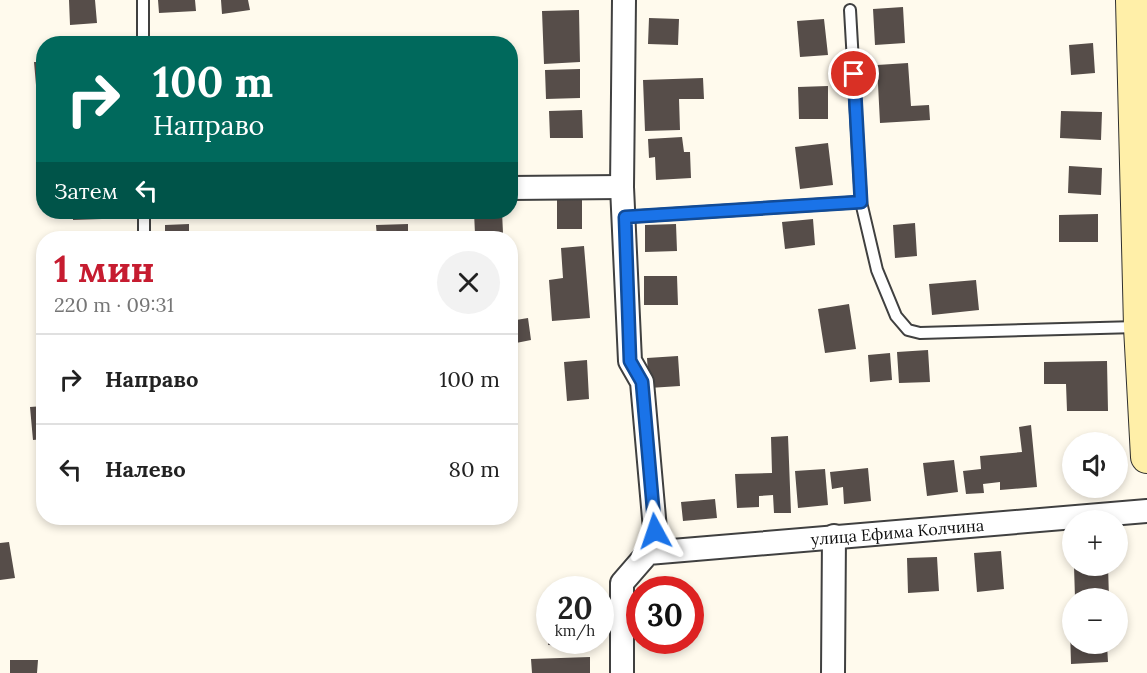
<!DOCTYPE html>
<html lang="ru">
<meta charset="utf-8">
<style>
body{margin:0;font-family:Lora,serif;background:#f2f2f2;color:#222;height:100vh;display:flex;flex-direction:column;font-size:22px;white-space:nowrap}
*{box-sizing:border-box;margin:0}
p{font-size:20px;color:#767676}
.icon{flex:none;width:33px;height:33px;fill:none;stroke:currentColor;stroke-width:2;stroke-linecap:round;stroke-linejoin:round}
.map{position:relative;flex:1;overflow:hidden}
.sheet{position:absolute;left:36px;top:231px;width:482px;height:294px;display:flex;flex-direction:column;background:#fff;border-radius:24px;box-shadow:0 3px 9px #0003}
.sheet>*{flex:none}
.banner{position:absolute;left:36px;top:36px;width:482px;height:183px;border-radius:24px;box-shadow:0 3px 9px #0003;background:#00695c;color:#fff;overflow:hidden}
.controls{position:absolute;left:1062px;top:432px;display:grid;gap:12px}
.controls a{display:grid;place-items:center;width:66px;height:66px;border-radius:50%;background:#fff;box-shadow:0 3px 9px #0003;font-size:30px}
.speed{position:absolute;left:536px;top:576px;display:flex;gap:12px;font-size:30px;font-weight:700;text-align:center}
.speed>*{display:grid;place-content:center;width:78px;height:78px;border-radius:50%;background:#fff;box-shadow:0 3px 9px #0003;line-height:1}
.speed small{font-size:15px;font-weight:400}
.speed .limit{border:9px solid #d22;background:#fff;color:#111}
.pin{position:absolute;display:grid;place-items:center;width:51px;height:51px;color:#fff;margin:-26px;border:3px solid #fff;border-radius:50%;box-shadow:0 2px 6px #0007}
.me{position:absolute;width:66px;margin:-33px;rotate:355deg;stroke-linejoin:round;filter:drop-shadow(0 0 4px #0008)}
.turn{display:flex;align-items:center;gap:21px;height:126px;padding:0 18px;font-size:27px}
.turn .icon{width:78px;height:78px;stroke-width:2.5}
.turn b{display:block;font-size:42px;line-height:51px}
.then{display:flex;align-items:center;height:57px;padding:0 18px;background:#0003;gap:12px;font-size:22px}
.round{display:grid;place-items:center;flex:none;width:63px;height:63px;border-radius:32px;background:#f2f2f2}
.summary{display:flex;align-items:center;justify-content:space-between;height:102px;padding:0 18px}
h1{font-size:36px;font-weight:700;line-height:45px;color:#c61c30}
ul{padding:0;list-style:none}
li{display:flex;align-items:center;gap:18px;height:90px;padding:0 18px;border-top:2px solid #e0e0e0}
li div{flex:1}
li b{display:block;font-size:22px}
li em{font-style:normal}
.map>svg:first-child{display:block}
.building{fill:#564d49}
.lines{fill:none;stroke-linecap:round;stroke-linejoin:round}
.lane-casing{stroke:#404040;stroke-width:14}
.street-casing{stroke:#404040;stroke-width:26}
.secondary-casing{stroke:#2f2f2f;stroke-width:34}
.lane{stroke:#fff;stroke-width:10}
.street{stroke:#fff;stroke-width:22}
.secondary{stroke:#ffefa8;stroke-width:32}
.route-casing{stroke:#114b97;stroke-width:15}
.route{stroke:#1a73e8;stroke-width:10}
.labels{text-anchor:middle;stroke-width:6;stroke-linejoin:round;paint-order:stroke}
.street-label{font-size:16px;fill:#0d0d0d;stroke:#fff}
</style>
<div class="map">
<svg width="1147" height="673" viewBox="0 0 1147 673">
<rect width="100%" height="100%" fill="#fffaed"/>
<path class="building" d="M69 0H95L97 23 70 25Z
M158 0H195L196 11 159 13Z
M221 0H248L250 10 222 14Z
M903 7 905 43 875 45 873 9Z
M579 10 580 62 544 64 542 11Z
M649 18 679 19 678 45 648 44Z
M824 19 828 55 800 57 797 21Z
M1093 43 1095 73 1071 75 1069 45Z
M34 62H44V84L36 85Z
M908 63 911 106 929 105 930 120 880 123 877 65Z
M580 69V98L546 99 545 70Z
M703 78 704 99H679L680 130 645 131 643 80Z
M828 86V119H799L798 87Z
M582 110 583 138H550L549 111Z
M1061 111 1102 112 1101 140 1060 138Z
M682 137 684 152H690L691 178 656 180 655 157 649 158 648 139Z
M828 143 833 185 800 189 795 147Z
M1069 166 1102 168 1101 195 1068 193Z
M557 198H582V229H557Z
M73 212H102V219L73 220Z
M474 212H502L503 233 475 234Z
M1098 214V242H1059V215Z
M813 219 815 245 785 249 782 222Z
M915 223 917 256 895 258 893 225Z
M189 224V238H165V225Z
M408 224V238H377L376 225Z
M676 224 677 251 645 252V225Z
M584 246 590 318 552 321 549 280 563 278 561 248Z
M644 276H677L678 305H644Z
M976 280 979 310 932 315 929 284Z
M849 304 856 349 825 353 818 309Z
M528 318 531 340 516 343 518 357 510 358V321Z
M928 350 930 382 899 383 897 352Z
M890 353 892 380 870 382 868 355Z
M678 356 680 386 649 388 647 358Z
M587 360 589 399 567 401 564 362Z
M1107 361 1108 411H1067L1066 384H1044V362Z
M44 406V439L33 440 30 407Z
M1031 425 1037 487 1000 490V482L983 484 984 493 966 494 963 471 981 469 980 456 1022 452 1019 427Z
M1109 435 1110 442H1078V437Z
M788 436 791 513H774L773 495 759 496V507L737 508 735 474 772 473 771 437Z
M954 460 958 492 927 496 923 463Z
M868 468 871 501 844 504 843 487 832 489 830 472Z
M825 469 828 505 798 508 795 471Z
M715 499 717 518 683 521 681 502Z
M9 542 15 578 0 580V543Z
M1001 551 1004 589 977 592 974 553Z
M937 557 939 591 908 593 907 558Z
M1074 566H1108L1109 598H1075Z
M1070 629H1072V644H1107L1108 662 1071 664Z
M549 640H589V647L548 645Z
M590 657V673H532L531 659Z
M10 660H38L37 673H10Z"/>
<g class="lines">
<g class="lane-casing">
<path id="lane" d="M143 0V44
M850 10 861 202 877 270 896 316 908 330 920 333 1137 327
M144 212V238
M625 217 861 202"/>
</g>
<g class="street-casing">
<g id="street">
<path d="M624 0 622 187 630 361 642 382 657 552"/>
<path d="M510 188 622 187"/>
<path id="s1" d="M622 673V583L648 553 1147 511"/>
<path d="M833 673 834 536"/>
</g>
</g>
<g class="secondary-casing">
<path id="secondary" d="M1132 0 1140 327 1147 457"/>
</g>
<use href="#lane" class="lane"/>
<use href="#street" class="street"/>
<use href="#secondary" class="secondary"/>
</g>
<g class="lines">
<g class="route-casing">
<path id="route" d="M655 531 642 382 630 361 625 217 861 202 854 74"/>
</g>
<use href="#route" class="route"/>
</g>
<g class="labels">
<g class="street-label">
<text dy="6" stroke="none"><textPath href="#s1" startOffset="380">улица Ефима Колчина</textPath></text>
</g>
</g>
</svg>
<div class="controls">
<a><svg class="icon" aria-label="sound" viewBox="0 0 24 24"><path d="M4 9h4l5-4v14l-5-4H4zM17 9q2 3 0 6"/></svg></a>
<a>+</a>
<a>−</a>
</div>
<div class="speed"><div>20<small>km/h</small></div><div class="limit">30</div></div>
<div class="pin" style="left:854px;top:74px;background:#d93025"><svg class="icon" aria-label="arrive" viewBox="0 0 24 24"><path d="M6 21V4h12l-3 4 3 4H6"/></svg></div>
<svg class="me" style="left:655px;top:531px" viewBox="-20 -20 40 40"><path d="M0-17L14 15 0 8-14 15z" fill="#1a73e8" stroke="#fff" stroke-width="4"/></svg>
<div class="banner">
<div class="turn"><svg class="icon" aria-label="right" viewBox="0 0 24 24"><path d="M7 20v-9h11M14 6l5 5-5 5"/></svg><div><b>100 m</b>Направо</div></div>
<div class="then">Затем<svg class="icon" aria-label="left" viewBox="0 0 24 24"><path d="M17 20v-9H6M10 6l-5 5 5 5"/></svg></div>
</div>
<section class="sheet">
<div class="summary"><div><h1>1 мин</h1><p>220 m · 09:31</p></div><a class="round"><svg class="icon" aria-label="close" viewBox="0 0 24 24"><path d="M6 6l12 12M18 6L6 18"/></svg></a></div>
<ul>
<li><svg class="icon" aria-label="right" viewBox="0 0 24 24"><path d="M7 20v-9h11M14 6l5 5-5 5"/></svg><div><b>Направо</b></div><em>100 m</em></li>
<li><svg class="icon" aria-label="left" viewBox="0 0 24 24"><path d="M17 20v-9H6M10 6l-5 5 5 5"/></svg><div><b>Налево</b></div><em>80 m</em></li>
</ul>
</section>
</div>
